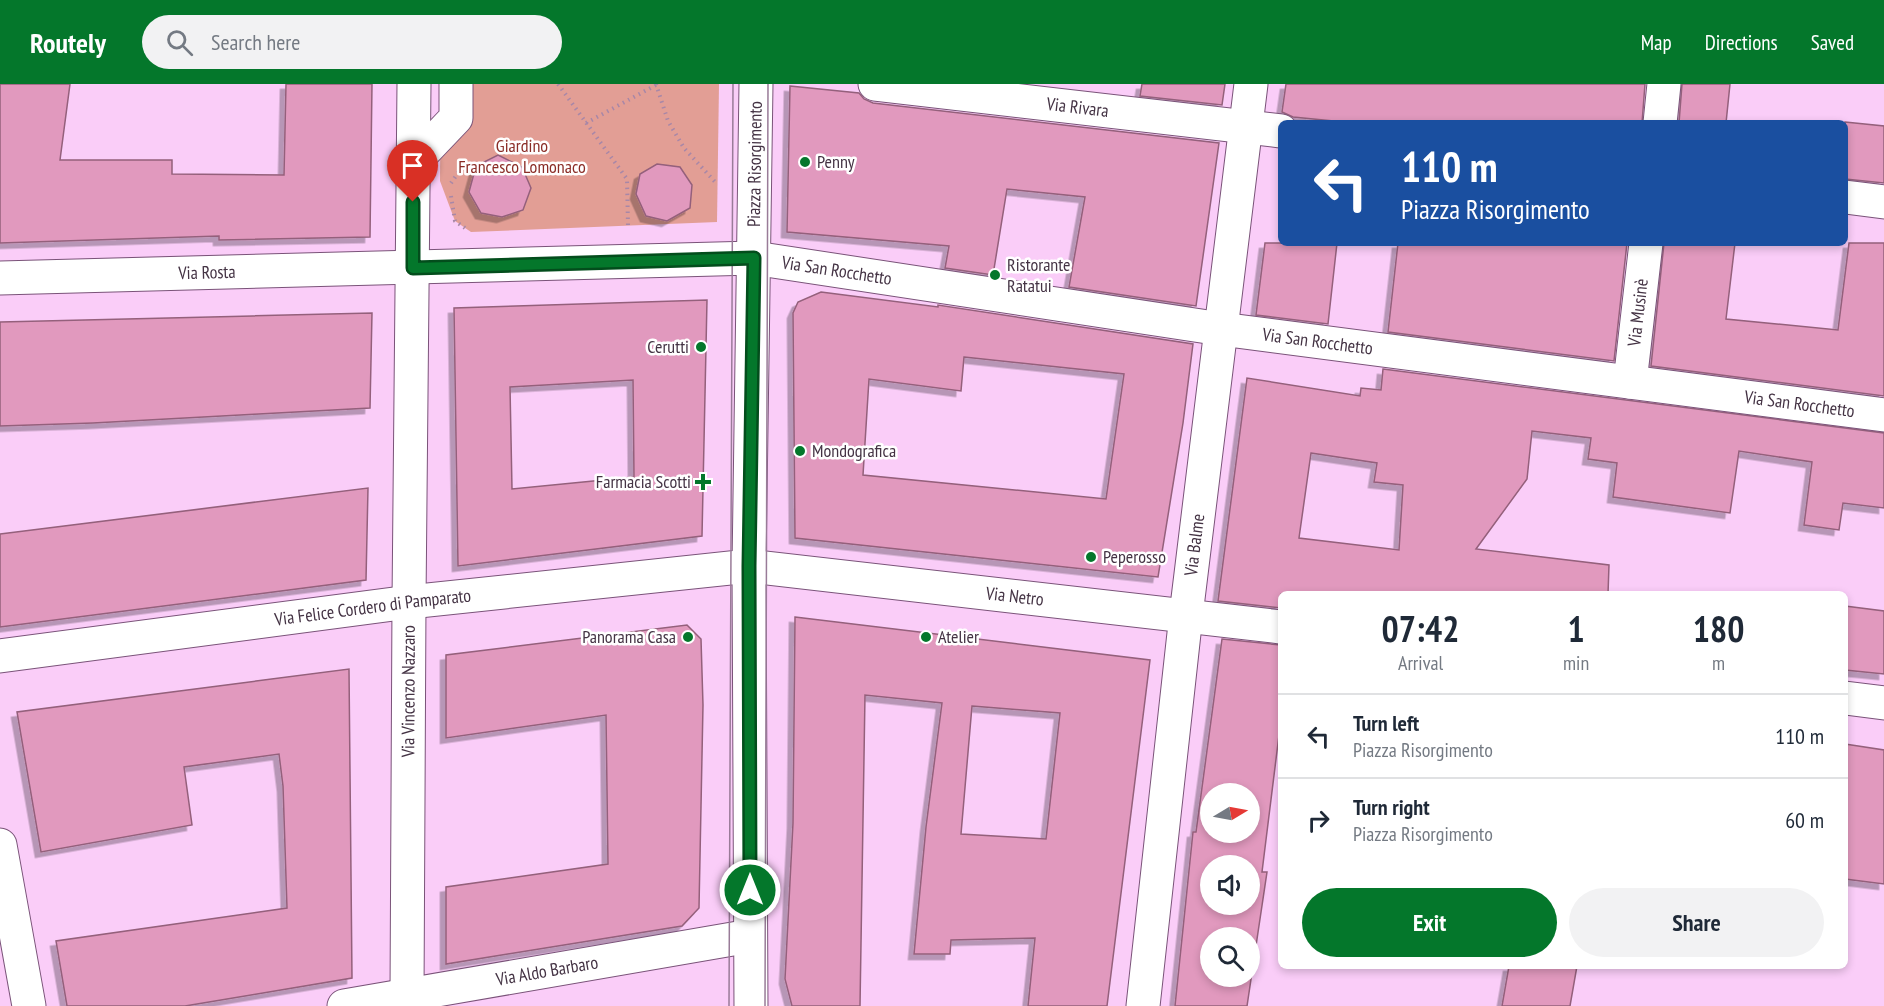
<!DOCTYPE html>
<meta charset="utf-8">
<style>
body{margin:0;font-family:"PT Sans Narrow",sans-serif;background:#f2f2f3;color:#1f2937;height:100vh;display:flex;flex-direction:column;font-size:22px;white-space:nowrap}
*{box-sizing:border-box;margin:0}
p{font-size:20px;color:#747a83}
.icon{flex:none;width:33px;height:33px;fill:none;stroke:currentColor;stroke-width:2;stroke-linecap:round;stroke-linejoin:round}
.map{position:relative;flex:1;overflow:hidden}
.details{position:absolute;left:1278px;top:507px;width:570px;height:378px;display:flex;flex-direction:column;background:#fff;border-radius:9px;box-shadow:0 3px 9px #0003}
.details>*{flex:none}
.banner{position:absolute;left:1278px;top:36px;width:570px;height:126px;border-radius:9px;box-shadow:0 3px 9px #0003;background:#1a4fa0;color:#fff;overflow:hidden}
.needle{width:39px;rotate:80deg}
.buttons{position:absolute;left:1200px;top:699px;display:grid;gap:12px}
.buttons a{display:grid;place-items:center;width:60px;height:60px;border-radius:50%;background:#fff;box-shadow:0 3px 9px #0003;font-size:30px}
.pin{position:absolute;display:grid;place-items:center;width:51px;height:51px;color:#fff;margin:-62px -26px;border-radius:50% 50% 50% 0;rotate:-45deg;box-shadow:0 0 6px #0007}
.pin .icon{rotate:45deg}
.me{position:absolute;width:66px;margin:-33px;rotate:0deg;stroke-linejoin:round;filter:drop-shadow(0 0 4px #0008)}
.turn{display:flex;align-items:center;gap:21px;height:126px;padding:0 24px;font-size:27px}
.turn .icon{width:78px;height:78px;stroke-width:2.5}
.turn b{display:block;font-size:42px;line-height:51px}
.eta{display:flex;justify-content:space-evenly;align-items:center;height:102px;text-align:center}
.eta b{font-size:36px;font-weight:600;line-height:42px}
.cta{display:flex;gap:12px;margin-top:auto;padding:12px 24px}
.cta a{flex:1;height:69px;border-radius:36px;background:#04772b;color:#fff;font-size:24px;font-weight:600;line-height:69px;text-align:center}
.cta a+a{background:#f2f2f3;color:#1f2937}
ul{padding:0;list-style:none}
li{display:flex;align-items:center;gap:18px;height:84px;padding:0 24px;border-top:2px solid #e0e1e3}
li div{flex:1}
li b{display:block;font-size:22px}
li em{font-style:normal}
header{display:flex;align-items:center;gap:36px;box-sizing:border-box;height:84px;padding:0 30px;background:#04772b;color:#fff}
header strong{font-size:28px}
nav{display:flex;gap:33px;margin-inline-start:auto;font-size:21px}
.search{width:420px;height:54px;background:#f2f2f3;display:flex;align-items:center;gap:15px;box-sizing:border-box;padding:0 21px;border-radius:33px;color:#747a83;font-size:22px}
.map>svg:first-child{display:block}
.green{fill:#e29e95}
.building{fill:#e199be;stroke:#94607b;stroke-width:1.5;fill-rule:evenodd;filter:url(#shadow)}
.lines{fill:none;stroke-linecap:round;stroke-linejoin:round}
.minor-casing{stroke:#7a5379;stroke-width:35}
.path{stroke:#a887a7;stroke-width:4;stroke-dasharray:1.5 4.5;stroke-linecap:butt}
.minor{stroke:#fff;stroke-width:33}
.tram{stroke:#997b98;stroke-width:1.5}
.route-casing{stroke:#034d1c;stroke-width:15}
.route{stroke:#04772b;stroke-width:10}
.poi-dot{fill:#04772b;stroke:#fff;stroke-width:2}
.labels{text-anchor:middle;stroke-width:5;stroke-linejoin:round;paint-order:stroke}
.street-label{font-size:18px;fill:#434;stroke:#fff}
.park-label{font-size:18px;fill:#8a2c26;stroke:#fff}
.poi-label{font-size:18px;fill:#434;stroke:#fff;text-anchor:start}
</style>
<header>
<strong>Routely</strong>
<div class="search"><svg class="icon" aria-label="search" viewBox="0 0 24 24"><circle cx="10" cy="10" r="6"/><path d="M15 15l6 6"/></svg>Search here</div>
<nav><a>Map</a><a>Directions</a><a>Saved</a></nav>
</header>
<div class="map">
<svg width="1884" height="922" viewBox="0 0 1884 922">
<defs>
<filter id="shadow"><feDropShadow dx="-5.5" dy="5.5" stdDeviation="0" flood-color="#0004"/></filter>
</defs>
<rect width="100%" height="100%" fill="#facdf8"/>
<path class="green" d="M441 0H719L717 138 471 148 455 137 440 97Z"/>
<path class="building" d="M0 0H70L60 76H172V90L284 91 286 0H372L370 153 219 156V152L0 159Z
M1142 0H1225L1222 21 1140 12Z
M1286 0H1645L1642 39H1354L1293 33 1282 28Z
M1682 0H1730L1726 39H1679Z
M790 2 859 9 864 15 873 19 1219 59 1196 222 1069 203 1085 113 1007 105 993 191 945 184 949 162 787 148Z
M1845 38 1884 42V99L1845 95Z
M498 71 522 83 531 104 523 126 502 133 481 129 469 108 476 82Z
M657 80 680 83 692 101 690 124 667 137 646 132 636 110 640 90Z
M1265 159H1337L1328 240 1256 231Z
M1398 159H1627L1614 277 1388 248Z
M1664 159H1735L1726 235 1838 246 1849 159H1884V312L1651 282Z
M821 208 938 223V221L1193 260 1183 339 1158 493 795 454 793 229 798 218ZM964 273 1124 290 1106 415 863 391 869 295 961 307Z
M707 216 702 452 458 482 454 224ZM633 296 634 393 512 405 510 303Z
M372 229 370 324 93 339 0 342V238Z
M1383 285 1884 349V424L1843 419 1839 446 1804 441 1812 378 1739 367 1730 429 1613 413 1617 379 1588 375 1591 354 1532 347 1527 395 1476 465 1609 481 1608 510H1281V524L1218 517 1247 294 1360 312 1361 304 1381 306ZM1311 369 1377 379 1374 398 1403 401 1399 466 1299 454Z
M368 404 366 496 0 543V450Z
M1845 522 1884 527V590L1845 586Z
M795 533 1150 576 1107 922H1028L1035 854 951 856 950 870H914L926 743 942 619 865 611 860 922H792L785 895 793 739ZM972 622 1060 629 1046 755 961 750Z
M687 541 701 555 703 621 699 824 682 842 446 880V803L608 780 606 631 446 654V571Z
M1222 555 1281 561V635L1262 788H1267L1247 922H1175L1193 748H1196ZM1210 710H1250V748H1210ZM1210 782H1250V820H1210ZM1210 854H1250V892H1210Z
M349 585 352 894 185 922H67L56 857 287 824 283 702 279 670 184 683 192 741 41 768 17 628Z
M1845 660 1884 666V800L1845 795Z
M1509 882H1577L1570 922H1502Z"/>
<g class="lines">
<g class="minor-casing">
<g id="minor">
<path id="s1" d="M875 0 1281 47"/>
<path d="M1660 39 1664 0"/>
<path d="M414 78 456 34V0"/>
<path d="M1845 113 1884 118"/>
<path id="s2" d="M0 194 754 174 1221 245 1884 331"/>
<path id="s3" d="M1630 298 1646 159"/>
<path id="s4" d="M0 572 409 518 749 482 1281 543"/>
<path d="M1845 614 1884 619"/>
<path d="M0 761 29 922"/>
<path id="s5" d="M344 922 750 852"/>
<path id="s6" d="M409 922 407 911 409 518 414 0"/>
<path id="s7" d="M751 922 749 482 756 0"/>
<path id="s8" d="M1143 922 1186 531 1251 0"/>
</g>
</g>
<path class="path" d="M558 0 627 95 628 142
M656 0 668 37 684 64 717 100
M586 39 656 1
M451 99 462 83
M451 112 455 137 465 144"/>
<use href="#minor" class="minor"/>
<path class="tram" d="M729 922 733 0
M765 922 768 0"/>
</g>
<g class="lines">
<g class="route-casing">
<path id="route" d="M413 118V184L754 174 749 482 750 806"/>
</g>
<use href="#route" class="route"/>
</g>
<g class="poi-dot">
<circle cx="805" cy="78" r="6"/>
<circle cx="995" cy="191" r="6"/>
<circle cx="701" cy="263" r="6"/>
<circle cx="800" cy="367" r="6"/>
<path d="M700 389h6v6h6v6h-6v6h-6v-6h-6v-6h6z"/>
<circle cx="1091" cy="473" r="6"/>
<circle cx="688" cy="553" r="6"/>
<circle cx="926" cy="553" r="6"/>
</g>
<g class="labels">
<g class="street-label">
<text dy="6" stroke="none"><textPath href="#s1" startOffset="204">Via Rivara</textPath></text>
<text dy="6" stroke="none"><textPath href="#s7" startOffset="842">Piazza Risorgimento</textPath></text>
<text dy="6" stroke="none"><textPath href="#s2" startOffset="838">Via San Rocchetto</textPath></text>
<text dy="6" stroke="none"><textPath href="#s2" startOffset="207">Via Rosta</textPath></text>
<text dy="6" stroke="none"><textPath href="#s3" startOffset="70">Via Musinè</textPath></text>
<text dy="6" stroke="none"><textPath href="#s2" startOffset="1324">Via San Rocchetto</textPath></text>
<text dy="6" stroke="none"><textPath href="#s2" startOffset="1810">Via San Rocchetto</textPath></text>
<text dy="6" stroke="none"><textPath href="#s8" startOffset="464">Via Balme</textPath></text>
<text dy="6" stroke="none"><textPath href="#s4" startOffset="1022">Via Netro</textPath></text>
<text dy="6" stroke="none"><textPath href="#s4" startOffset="376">Via Felice Cordero di Pamparato</textPath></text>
<text dy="6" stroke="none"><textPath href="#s6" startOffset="315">Via Vincenzo Nazzaro</textPath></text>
<text dy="6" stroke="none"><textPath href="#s5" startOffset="206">Via Aldo Barbaro</textPath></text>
</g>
<g class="park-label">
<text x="522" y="68">Giardino<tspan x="522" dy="21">Francesco Lomonaco</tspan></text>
</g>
<g class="poi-label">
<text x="817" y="84">Penny</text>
<text x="1007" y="187">Ristorante<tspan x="1007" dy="21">Ratatui</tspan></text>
<text x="689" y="269" text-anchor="end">Cerutti</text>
<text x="812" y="373">Mondografica</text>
<text x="691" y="404" text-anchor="end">Farmacia Scotti</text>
<text x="1103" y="479">Peperosso</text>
<text x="676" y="559" text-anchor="end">Panorama Casa</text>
<text x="938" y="559">Atelier</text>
</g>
</g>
</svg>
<div class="buttons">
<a><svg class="needle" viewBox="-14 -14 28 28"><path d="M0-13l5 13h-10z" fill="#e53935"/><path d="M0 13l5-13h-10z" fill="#747a83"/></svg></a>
<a><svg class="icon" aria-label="sound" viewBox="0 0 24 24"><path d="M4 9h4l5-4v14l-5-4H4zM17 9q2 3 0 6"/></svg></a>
<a><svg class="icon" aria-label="search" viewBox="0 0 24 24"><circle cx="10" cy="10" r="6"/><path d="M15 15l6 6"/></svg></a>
</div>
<div class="pin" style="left:413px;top:118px;background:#d93025"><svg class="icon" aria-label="arrive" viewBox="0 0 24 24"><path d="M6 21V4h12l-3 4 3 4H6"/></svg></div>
<svg class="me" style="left:750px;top:806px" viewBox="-20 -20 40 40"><circle r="17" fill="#04772b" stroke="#fff" stroke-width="3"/><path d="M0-11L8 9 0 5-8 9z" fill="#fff"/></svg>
<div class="banner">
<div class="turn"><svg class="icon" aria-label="left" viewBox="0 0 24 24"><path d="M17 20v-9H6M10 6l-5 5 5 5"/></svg><div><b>110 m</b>Piazza Risorgimento</div></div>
</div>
<section class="details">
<div class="eta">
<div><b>07:42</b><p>Arrival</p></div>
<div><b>1</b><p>min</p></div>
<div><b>180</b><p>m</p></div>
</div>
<ul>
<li><svg class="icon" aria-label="left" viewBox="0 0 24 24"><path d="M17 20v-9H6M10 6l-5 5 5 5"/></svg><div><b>Turn left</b><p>Piazza Risorgimento</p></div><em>110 m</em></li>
<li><svg class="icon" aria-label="right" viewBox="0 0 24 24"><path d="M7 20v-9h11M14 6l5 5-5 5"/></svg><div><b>Turn right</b><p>Piazza Risorgimento</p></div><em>60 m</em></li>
</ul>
<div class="cta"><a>Exit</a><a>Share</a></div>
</section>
</div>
